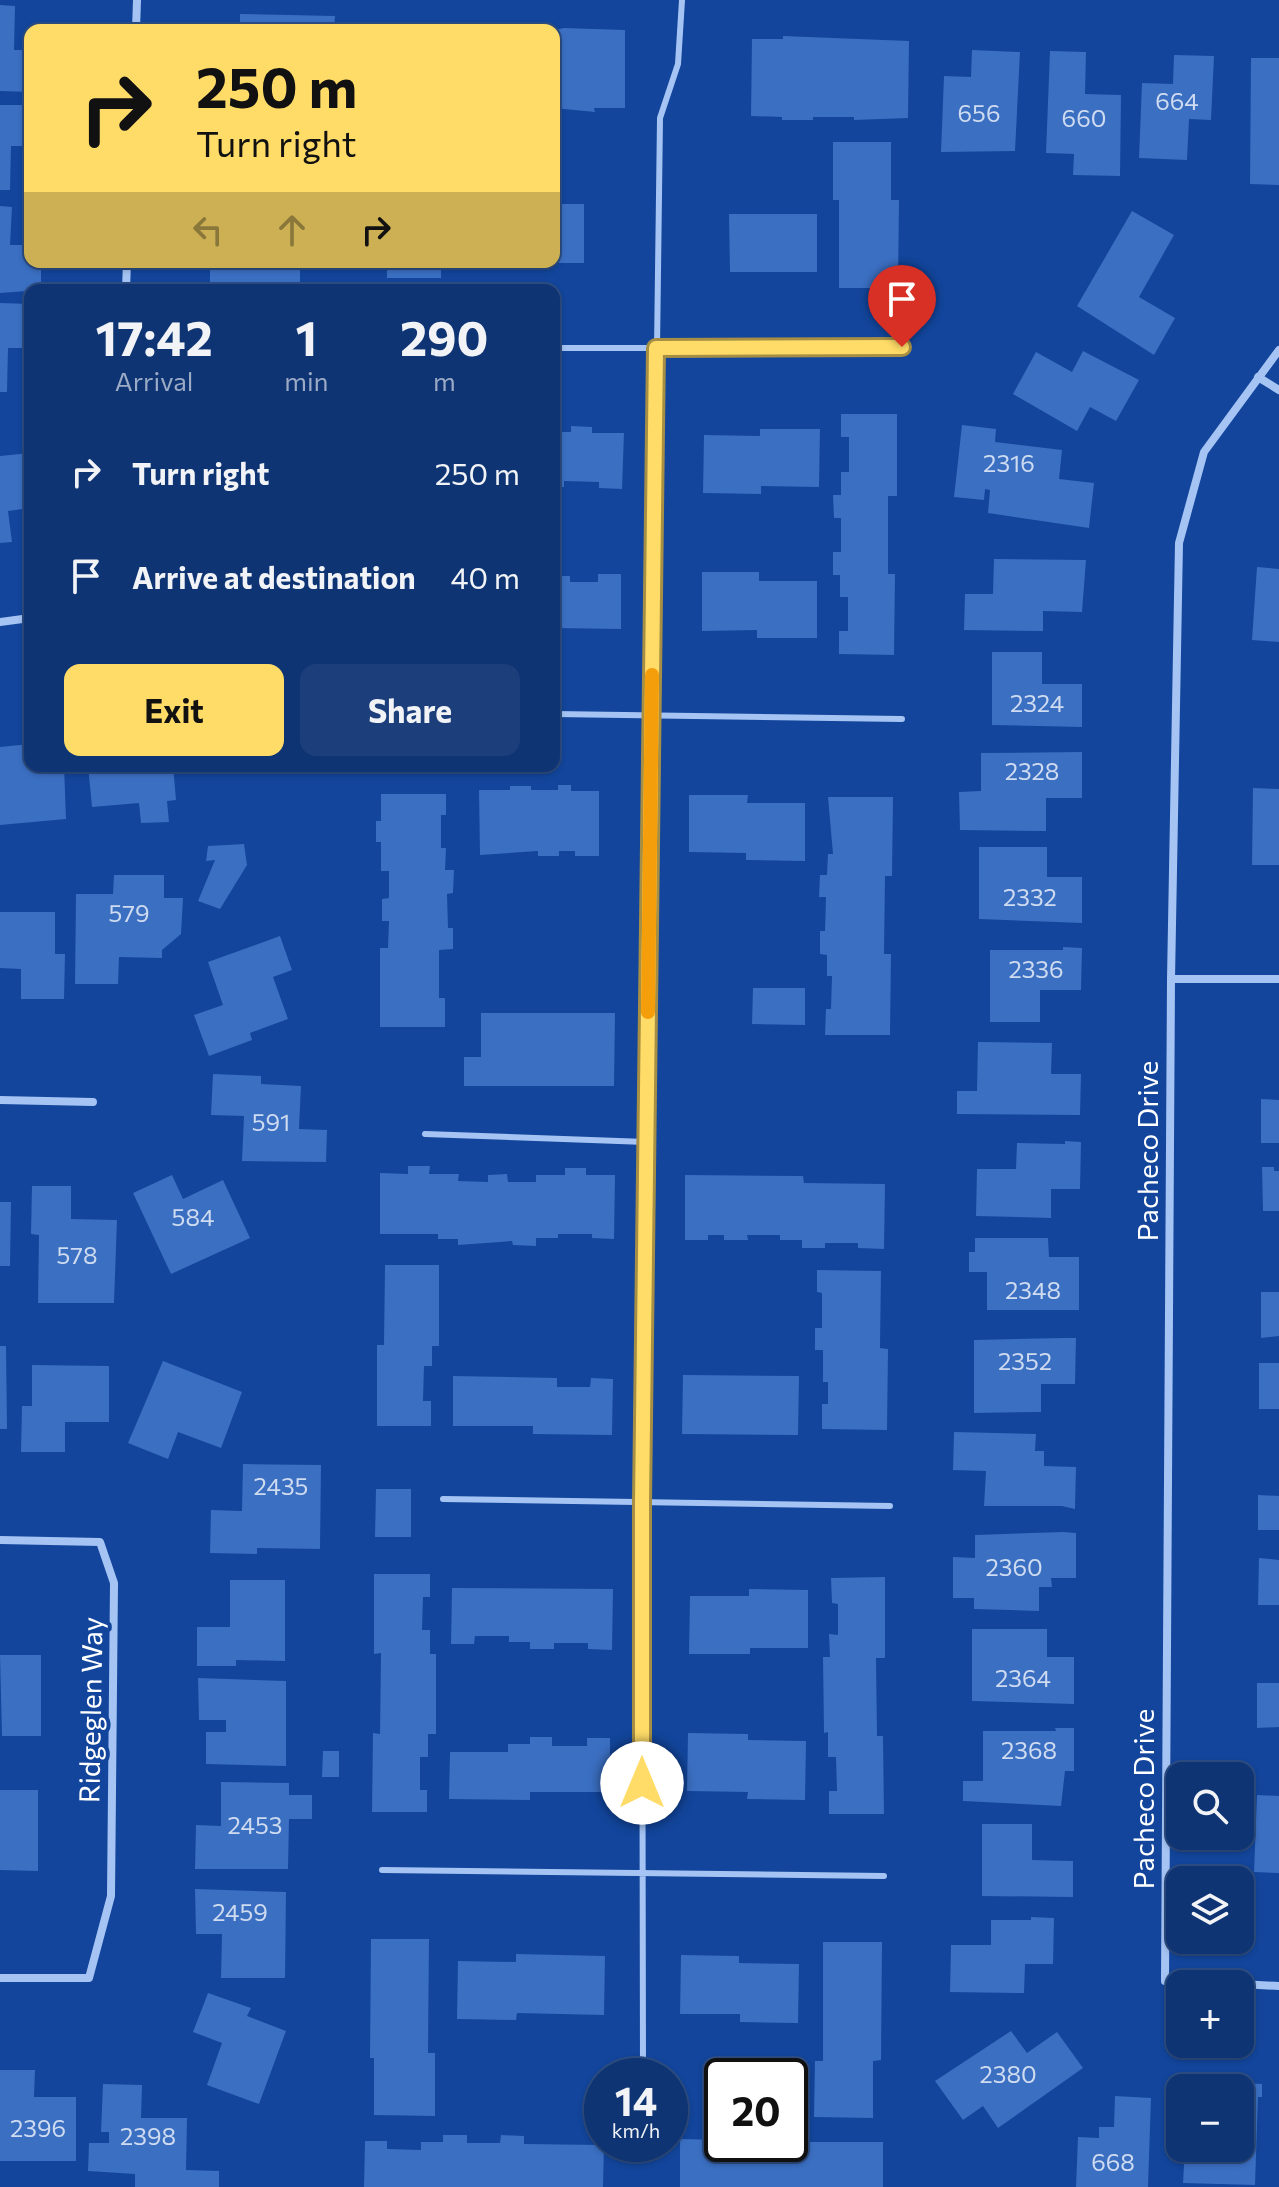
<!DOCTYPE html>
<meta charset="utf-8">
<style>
body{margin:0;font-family:Commissioner,sans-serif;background:#1c3f7c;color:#f1f3f6;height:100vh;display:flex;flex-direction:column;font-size:30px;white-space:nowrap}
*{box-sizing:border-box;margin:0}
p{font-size:26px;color:#9baac5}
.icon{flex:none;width:44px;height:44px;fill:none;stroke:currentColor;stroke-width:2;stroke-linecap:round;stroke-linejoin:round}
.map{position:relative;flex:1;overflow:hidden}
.details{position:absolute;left:24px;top:284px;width:536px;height:488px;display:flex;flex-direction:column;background:#0e3474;border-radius:16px;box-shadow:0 2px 6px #0004,0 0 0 2px #2e4f86}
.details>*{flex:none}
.banner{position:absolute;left:24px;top:24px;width:536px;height:244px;border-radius:16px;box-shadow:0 2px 6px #0004,0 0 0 2px #2e4f86;background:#ffdc68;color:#111;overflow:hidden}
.fabs{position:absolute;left:1166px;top:1762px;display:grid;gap:16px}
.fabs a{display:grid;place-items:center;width:88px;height:88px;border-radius:16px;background:#0e3474;box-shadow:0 2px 6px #0004,0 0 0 2px #2e4f86;font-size:40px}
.speed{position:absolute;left:584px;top:2058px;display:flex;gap:16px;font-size:40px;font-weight:700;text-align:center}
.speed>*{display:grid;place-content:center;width:104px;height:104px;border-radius:50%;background:#0e3474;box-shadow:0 2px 6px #0004,0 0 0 2px #2e4f86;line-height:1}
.speed small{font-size:20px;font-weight:400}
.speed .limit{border:4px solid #111;border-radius:12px;background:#fff;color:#111}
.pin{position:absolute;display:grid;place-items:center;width:68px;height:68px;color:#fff;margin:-82px -34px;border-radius:50% 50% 50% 0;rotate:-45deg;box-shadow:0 0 8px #0007}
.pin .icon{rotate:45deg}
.me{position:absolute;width:88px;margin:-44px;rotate:0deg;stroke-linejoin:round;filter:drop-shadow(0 0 6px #0008)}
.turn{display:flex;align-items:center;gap:28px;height:168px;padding:0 40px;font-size:36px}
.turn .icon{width:104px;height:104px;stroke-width:2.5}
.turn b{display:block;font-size:56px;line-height:68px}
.lanes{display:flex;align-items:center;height:76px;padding:0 40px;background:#0003;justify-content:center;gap:40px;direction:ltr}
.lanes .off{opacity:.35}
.eta{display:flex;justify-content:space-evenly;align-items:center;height:136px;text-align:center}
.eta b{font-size:48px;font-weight:700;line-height:56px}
.button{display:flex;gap:16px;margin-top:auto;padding:16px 40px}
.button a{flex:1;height:92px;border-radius:16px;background:#ffdc68;color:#111;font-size:32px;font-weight:700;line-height:92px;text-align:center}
.button a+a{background:#1c3f7c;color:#f1f3f6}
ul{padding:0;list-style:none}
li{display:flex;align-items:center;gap:24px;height:104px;padding:0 40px}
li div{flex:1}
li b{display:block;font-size:30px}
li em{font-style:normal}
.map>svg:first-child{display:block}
.building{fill:#3b6fc2}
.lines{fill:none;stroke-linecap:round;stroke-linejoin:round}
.service{stroke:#a5c4f4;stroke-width:6}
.minor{stroke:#a5c4f4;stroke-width:8}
.route-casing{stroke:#a68f44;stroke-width:20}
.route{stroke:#ffdc68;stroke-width:14}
.slow{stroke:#f59e0b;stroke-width:14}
.labels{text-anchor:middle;stroke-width:8;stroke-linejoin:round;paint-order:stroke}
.number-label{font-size:24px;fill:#cedbf0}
.street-label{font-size:28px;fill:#fff;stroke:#12459b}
</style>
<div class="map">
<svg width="1279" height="2187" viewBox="0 0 1279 2187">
<rect width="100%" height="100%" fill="#12459b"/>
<path class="building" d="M0 5 15 6 14 50H30V92L0 91Z
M240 14 335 16 334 30H240Z
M564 28 625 30V108H594L595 112 554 108V30Z
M783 36 909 41 908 118 854 120V117H813V120H782V117L751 116 752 39H783Z
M972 50 1020 52 1015 151 941 152 944 76 971 77Z
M1050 51 1086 52 1085 94 1121 95 1120 176 1073 175 1074 154 1046 153Z
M1174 55 1214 56 1211 120 1189 119 1187 160 1139 158 1142 83 1173 84Z
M1251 58H1279V185L1250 184Z
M0 105H30V146H11L10 190H0Z
M833 142H891V200H899L898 288H839V200H833Z
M554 204H584V263H554Z
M0 206 12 207 10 245H30V262H41V290L0 293Z
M1132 211 1174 235 1139 297 1175 318 1154 355 1077 306Z
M729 214H817V272H730Z
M300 262V290H210V264Z
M387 262H441V278H387Z
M466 262H527V269H466Z
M0 303 30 304V348H8L7 392H0Z
M1083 351 1139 380 1116 421 1090 407 1077 431 1013 394 1036 352 1072 372Z
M841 414H897V496H888V574H895L894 655 839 654V631H848V597H840V575H833V552H841V518H834L833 495H841V472H849V437H841Z
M962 425 996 429 995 442 1062 450 1059 479 1094 483 1089 528 988 513 990 490 985 489 984 500 954 497Z
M571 426 592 427V433H624L622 489 599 488V482L564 481V487H554V432H571Z
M760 429H820L819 487 761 486V494L703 493 704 435 760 436Z
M30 453V508L8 511 12 542 0 543V456Z
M994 559 1086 560 1082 612 1043 611V631L964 630 965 594H993Z
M1257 567 1279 569V642L1252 640Z
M702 572H759V581H817V638H757V630L702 631Z
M598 574H621V629L554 628V576H570V582H598Z
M992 652H1042V684H1082V727L992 725Z
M30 744V766H64L66 819 0 825V747Z
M1082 752V798H1046V831L960 830 959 792 981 791V753Z
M88 766H173L176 800 167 801 169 822 141 823 139 803 92 807Z
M558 785H571V791H599V856H575V851H559V856H538V851L480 855 479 790H510V786H531V790H558Z
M1253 788 1279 789V865H1252Z
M381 794H446V815H441V848H446L445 870H454L453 893 447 894 448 928H453V949L439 950V998H445V1027H380V948H388L389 921H382V899L389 898V871H381V842H376V821H381Z
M689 795H748L747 803H805V861L746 860V853L689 852Z
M828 797H893L892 876H885L884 954H891L890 1035H825L826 1009H831L832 976H827V955L820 954V931H825L826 897H819L820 875H827L828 854H833Z
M244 844 247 865 220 909 198 901 215 860 206 861 208 846Z
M979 847H1047V877H1082V923L979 919Z
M114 875H164V898H183L181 934 162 950V958L119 957 118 984H75L76 894H113Z
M0 912H55V954H65L64 999H21V969L0 968Z
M280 936 292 970 273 977 288 1019 250 1033 252 1040 209 1056 194 1015 223 1005 208 962Z
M1063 947 1082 948 1081 990H1040V1022H990V950H1063Z
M753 988H805V1025L752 1024Z
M481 1013H615L614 1086H464V1057H481Z
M978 1042 1052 1043 1051 1074H1081L1080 1115 957 1114V1091H977Z
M213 1074 261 1076V1084L301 1086 299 1129 327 1130 326 1162 242 1161 244 1116 211 1115Z
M1261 1099 1279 1100V1143H1261Z
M1065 1141 1081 1142 1080 1189H1051V1218L976 1216 977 1169H1016L1017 1143 1065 1144Z
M408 1166H430L429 1174H459L458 1181 488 1182V1175L507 1174 508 1182H536V1175H565V1168H586V1175H615L614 1239 592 1238V1234H558V1238H536V1246L513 1245 512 1241 458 1245V1239H438V1234H380V1173L408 1174Z
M1262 1167H1274V1171H1279V1211H1263Z
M172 1175 183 1199 223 1180 250 1238 171 1274 133 1193Z
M685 1175 803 1176 804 1183 885 1184 884 1249 858 1248V1243H825V1248H802V1240H780V1235H747L748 1240H724V1235H708V1240H685Z
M32 1186H71V1219L117 1220 114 1303H38L39 1235 31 1234Z
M0 1202H11L10 1266H0Z
M975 1238H1048L1049 1257H1079V1310H987V1272H969V1252H975Z
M385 1265H439V1346H432V1366H424L423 1401H431V1426H377V1345H384Z
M817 1270 881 1271 880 1348 888 1349 887 1430 822 1429V1404H828V1382H823V1350H815V1328H822V1293L817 1292Z
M1261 1292H1279V1336L1261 1338Z
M1063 1338H1076L1075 1384H1041V1412L974 1413V1340Z
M0 1346H6L7 1429H0Z
M163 1361 242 1392 221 1448 178 1432 168 1459 128 1443Z
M1259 1363H1279V1409H1259Z
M32 1365 109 1366V1422H65V1452H21L22 1406H32Z
M683 1375 799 1376 798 1435 682 1434Z
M453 1376 557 1378V1387H590L591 1378 613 1379 612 1435 533 1434V1426H453Z
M954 1432 1036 1434 1035 1451H1044V1466L1076 1467 1075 1509 1062 1506H984L986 1471 953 1470Z
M243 1464 321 1465 320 1549 257 1548V1554L210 1553 211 1510 242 1511Z
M376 1489H411V1537H375Z
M1258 1495 1279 1496V1530H1258Z
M1063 1532 1076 1533V1578H1051L1052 1587H1039V1611L974 1609V1598H953V1557L975 1558V1535Z
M1259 1558 1279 1560V1605H1258Z
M374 1574H430V1597H423L422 1630H430V1654H436V1734H428V1757H420V1790H427V1812H372L373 1733 380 1734 381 1653 374 1654Z
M885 1577V1658H876L877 1736H883L884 1814H829V1791H837L836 1757H828V1732L824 1733 823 1657H830L829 1634 838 1635V1604L832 1603 831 1578Z
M230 1580H285V1661L236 1660V1666H197V1627H230Z
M452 1588 613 1589 612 1650 588 1649V1643H554V1649H530V1642H509V1636H475L474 1644H451Z
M749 1589 808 1590V1648H750V1654H689L690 1596H749Z
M972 1629H1047V1657H1074V1704L972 1701Z
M0 1655H41V1736H2Z
M198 1678 286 1681V1766L206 1764V1732H226V1720H199Z
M1257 1683H1279V1727L1257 1728Z
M1055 1728H1074V1771H1065L1061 1806 963 1801V1781H983V1731H1056Z
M688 1733 748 1734V1740L806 1741 805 1800 747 1799 748 1792 687 1791Z
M530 1737H552V1746H587V1738H610V1792H530V1800L449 1799 450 1752H508V1744H530Z
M323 1751H339V1777H322Z
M221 1782 289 1783V1795H312V1819H289L288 1869H195L196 1825 221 1826Z
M0 1790H38V1871L0 1870Z
M1257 1795 1279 1796V1873L1254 1872Z
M982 1824H1032V1860L1073 1861V1897L982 1896Z
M195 1889 286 1892 285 1978H221L222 1934H196Z
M1031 1917 1054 1918 1053 1964H1025L1024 1993 950 1992 951 1945H991V1920H1031Z
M371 1939H429L428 2053H435V2116L374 2115V2058H370Z
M823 1942H882L881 2060 873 2061V2118L814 2117 815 2061H823Z
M516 1954 605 1956 604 2015 517 2013 516 2020 457 2019 458 1961 516 1962Z
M681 1955 739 1956V1963L799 1964 798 2023 740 2022V2014H680Z
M208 1993 251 2008 247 2016 286 2031 259 2104 207 2085 222 2043 193 2032Z
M1011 2031 1027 2053 1057 2032 1083 2068 998 2128 983 2106 963 2120 935 2081Z
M0 2070H35L34 2097H76V2161H0Z
M1215 2082 1262 2084V2097H1258L1255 2185 1183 2183 1185 2148H1240V2088H1215Z
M103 2084 142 2085 141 2118H187L186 2170 219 2171V2187H135V2174L88 2171 89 2143H109V2132H101Z
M1115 2096 1151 2098 1148 2187H1076L1078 2137 1099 2138V2127H1114Z
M790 2134H797V2142H883V2187H680V2139L722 2140V2144H790Z
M443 2135H467V2143H500L501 2135 524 2136V2144L604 2145 603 2187H364L365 2141H387V2149L421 2150V2142H443Z"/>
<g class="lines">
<path class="service" d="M554 348 902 347
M554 714 902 719
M425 1134 646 1142
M443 1499 890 1506
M382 1870 884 1876
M643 2076 642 1502 660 118 678 64 682 0"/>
<path class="minor" d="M136 30 137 0
M126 290 127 262
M1258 377 1279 390
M0 622 30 618
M1171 979H1279
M0 1100 93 1102
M0 1540 100 1542 114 1583 111 1896 89 1978H0
M1240 1984 1165 1981 1171 979 1179 543 1204 452 1279 350
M1240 1984 1279 1986"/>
</g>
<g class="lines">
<g class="route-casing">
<path id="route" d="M642 1783V1502L656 348 902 347"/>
</g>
<use href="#route" class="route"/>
<path class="slow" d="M648 1012 652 675"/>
</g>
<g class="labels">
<g class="number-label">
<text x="1177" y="110">664</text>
<text x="979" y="122">656</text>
<text x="1084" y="127">660</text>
<text x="1009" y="472">2316</text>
<text x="1037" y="712">2324</text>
<text x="1032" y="780">2328</text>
<text x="1030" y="906">2332</text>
<text x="129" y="922">579</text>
<text x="1036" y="978">2336</text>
<text x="271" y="1131">591</text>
<text x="193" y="1226">584</text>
<text x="77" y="1264">578</text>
<text x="1033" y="1299">2348</text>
<text x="1025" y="1370">2352</text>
<text x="281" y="1495">2435</text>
<text x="1014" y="1576">2360</text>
<text x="1023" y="1687">2364</text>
<text x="1029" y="1759">2368</text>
<text x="255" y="1834">2453</text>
<text x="240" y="1921">2459</text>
<text x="1008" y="2083">2380</text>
<text x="38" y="2137">2396</text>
<text x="148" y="2145">2398</text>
<text x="1113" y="2171">668</text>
</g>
<g class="street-label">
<text transform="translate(1148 1151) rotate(-90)" y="10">Pacheco Drive</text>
<text transform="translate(91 1710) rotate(-89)" y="10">Ridgeglen Way</text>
<text transform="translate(1144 1799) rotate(-90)" y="10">Pacheco Drive</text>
</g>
</g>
</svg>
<div class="fabs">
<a><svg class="icon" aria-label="search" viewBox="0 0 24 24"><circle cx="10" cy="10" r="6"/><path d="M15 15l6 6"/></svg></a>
<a><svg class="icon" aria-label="layers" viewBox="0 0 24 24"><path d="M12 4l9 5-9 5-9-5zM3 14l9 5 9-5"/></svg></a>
<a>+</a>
<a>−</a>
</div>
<div class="speed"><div>14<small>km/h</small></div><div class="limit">20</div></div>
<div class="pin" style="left:902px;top:347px;background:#d93025"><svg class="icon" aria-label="arrive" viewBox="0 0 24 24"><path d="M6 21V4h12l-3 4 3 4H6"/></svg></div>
<svg class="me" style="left:642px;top:1783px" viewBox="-20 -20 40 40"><circle r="19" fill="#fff"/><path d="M0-13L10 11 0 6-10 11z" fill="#ffdc68"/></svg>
<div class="banner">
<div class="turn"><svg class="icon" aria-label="right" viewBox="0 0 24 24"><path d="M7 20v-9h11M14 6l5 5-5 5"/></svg><div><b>250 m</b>Turn right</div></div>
<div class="lanes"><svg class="icon off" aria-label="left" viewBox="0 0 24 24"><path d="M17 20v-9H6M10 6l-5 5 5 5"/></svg><svg class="icon off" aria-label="ahead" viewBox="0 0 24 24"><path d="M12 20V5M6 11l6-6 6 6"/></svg><svg class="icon" aria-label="right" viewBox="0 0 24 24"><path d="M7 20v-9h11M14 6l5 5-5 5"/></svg></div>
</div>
<section class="details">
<div class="eta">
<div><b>17:42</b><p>Arrival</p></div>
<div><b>1</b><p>min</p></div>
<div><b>290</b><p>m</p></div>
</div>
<ul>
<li><svg class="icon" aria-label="right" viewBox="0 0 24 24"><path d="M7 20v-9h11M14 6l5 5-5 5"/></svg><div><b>Turn right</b></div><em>250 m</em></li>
<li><svg class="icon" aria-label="arrive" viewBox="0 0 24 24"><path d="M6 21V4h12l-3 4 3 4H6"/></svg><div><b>Arrive at destination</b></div><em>40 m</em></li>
</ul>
<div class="button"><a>Exit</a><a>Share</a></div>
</section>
</div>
